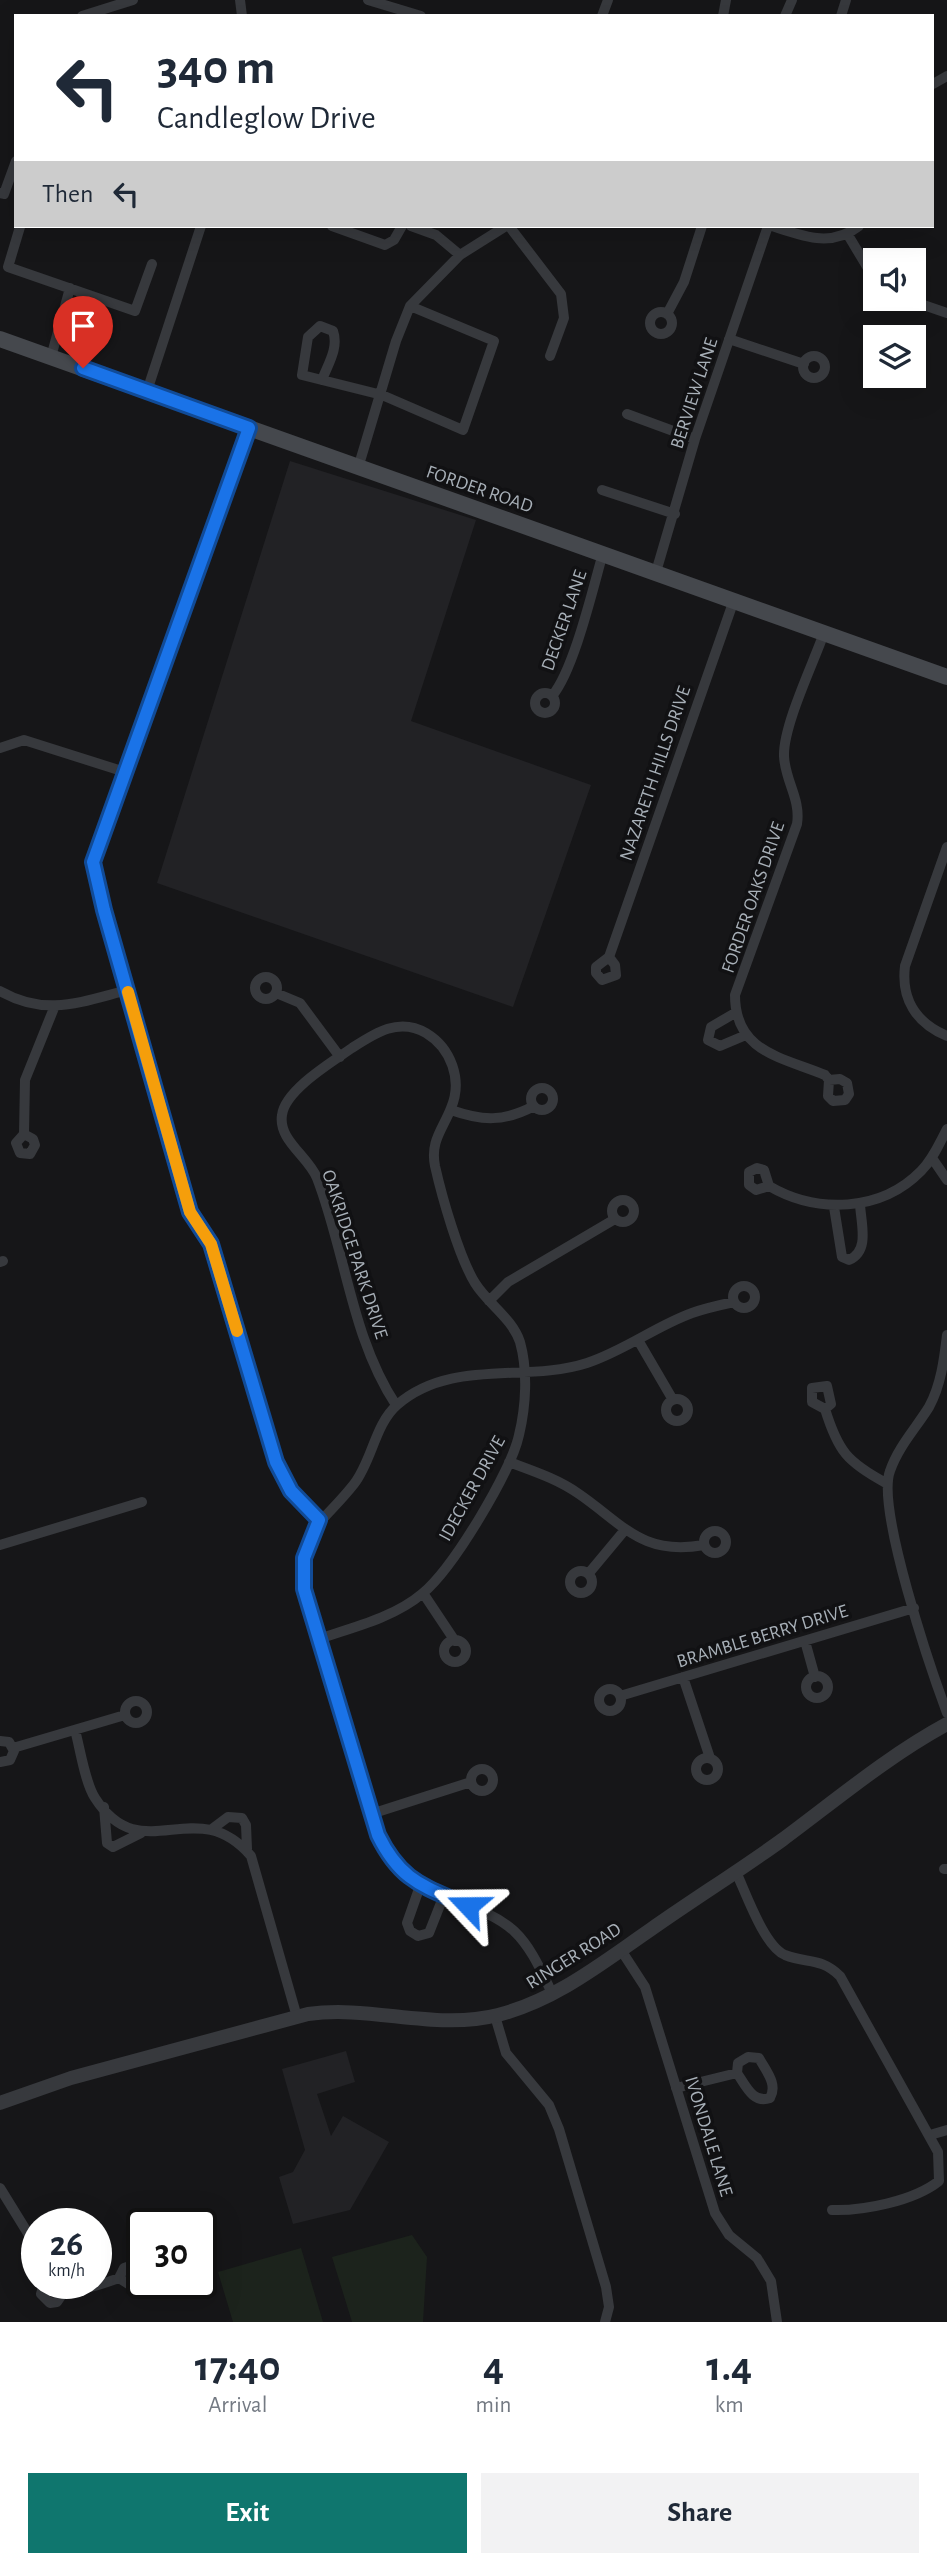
<!DOCTYPE html>
<style>
body{margin:0;font-family:"Alegreya Sans",sans-serif;background:#f2f2f3;color:#1f2937;height:100vh;display:flex;flex-direction:column;font-size:26px;white-space:nowrap}
*{box-sizing:border-box;margin:0}
p{font-size:23px;color:#747a83}
.icon{flex:none;width:38px;height:38px;fill:none;stroke:currentColor;stroke-width:2;stroke-linecap:round;stroke-linejoin:round}
.map{position:relative;height:2322px;overflow:hidden}
.details{display:flex;flex-direction:column;background:#fff;flex:1}
.details>*{flex:none}
.top-card{position:absolute;left:14px;top:14px;width:920px;height:214px;border-radius:0px;box-shadow:0 7px 28px #0002;background:#fff;color:#1f2937;overflow:hidden}
.buttons{position:absolute;left:863px;top:248px;display:grid;gap:14px}
.buttons a{display:grid;place-items:center;width:63px;height:63px;border-radius:0px;background:#fff;box-shadow:0 7px 28px #0002;font-size:35px}
.speed{position:absolute;left:21px;top:2208px;display:flex;gap:14px;font-size:35px;font-weight:700;text-align:center}
.speed>*{display:grid;place-content:center;width:91px;height:91px;border-radius:50%;background:#fff;box-shadow:0 7px 28px #0002;line-height:1}
.speed small{font-size:18px;font-weight:400}
.speed .limit{border:4px solid #111;border-radius:10px;background:#fff;color:#111}
.pin{position:absolute;display:grid;place-items:center;width:60px;height:60px;color:#fff;margin:-72px -30px;border-radius:50% 50% 50% 0;rotate:-45deg;box-shadow:0 0 7px #0007}
.pin .icon{rotate:45deg}
.me{position:absolute;width:77px;margin:-38px;rotate:293deg;stroke-linejoin:round;filter:drop-shadow(0 0 5px #0008)}
.turn{display:flex;align-items:center;gap:24px;height:147px;padding:0 28px;font-size:32px}
.turn .icon{width:91px;height:91px;stroke-width:2.5}
.turn b{display:block;font-size:49px;line-height:60px}
.then{display:flex;align-items:center;height:66px;padding:0 28px;background:#0003;gap:14px;font-size:26px}
.eta{display:flex;justify-content:space-evenly;align-items:center;height:119px;text-align:center}
.eta b{font-size:42px;font-weight:600;line-height:49px}
.button{display:flex;gap:14px;margin-top:auto;padding:14px 28px}
.button a{flex:1;height:80px;border-radius:0px;background:#0f766e;color:#fff;font-size:28px;font-weight:600;line-height:80px;text-align:center}
.button a+a{background:#f2f2f3;color:#1f2937}
.map>svg:first-child{display:block}
.built{fill:#222225}
.green{fill:#1c231c}
.lines{fill:none;stroke-linecap:round;stroke-linejoin:round}
.minor{stroke:#37393d;stroke-width:10}
.tertiary{stroke:#37393d;stroke-width:14}
.secondary{stroke:#45484d;stroke-width:16}
.route-casing{stroke:#114b97;stroke-width:18}
.route{stroke:#1a73e8;stroke-width:12}
.slow{stroke:#f59e0b;stroke-width:12}
.labels{text-anchor:middle;stroke-width:7;stroke-linejoin:round;paint-order:stroke}
.street-label{font-size:19px;fill:#a8b0b8;stroke:#111113}
</style>
<div class="map">
<svg width="947" height="2322" viewBox="0 0 947 2322">
<rect width="100%" height="100%" fill="#161618"/>
<path class="built" d="M290 461 476 520 411 721 591 785 513 1007 157 883Z
M346 2051 355 2082 317 2094 331 2136 343 2116 389 2142 350 2210 293 2224 279 2177 293 2172 305 2150 282 2069Z"/>
<path class="green" d="M412 2235 427 2257 423 2322H352L332 2257Z
M301 2248 323 2322H233L218 2272Z"/>
<g class="lines">
<path class="minor" d="M240 0 242 16
M368 0 421 16
M82 16 133 0
M602 16 608 0
M723 16 726 0
M785 16 792 0
M841 16 846 0
M933 84 947 76
M0 193 4 194 16 161
M332 226 385 245 394 240 402 226
M411 226 436 235 460 255
M509 226 561 294 564 318 550 356
M772 226C803 236 831 248 859 226
M20 227 8 267 135 311 152 264
M848 235 875 280
M906 299 947 313
M650 323a11 11 0 1 1 22 0a11 11 0 1 1-22 0Z
M667 314 684 282 702 226
M729 339 804 364
M803 367a11 11 0 1 1 22 0a11 11 0 1 1-22 0Z
M51 357 70 288
M322 380C328 364 339 348 333 331L320 326 308 337 302 375 382 395 463 430 494 341 410 306
M147 391 201 226
M627 414 695 439
M249 428 93 862 104 910 190 1212 211 1244 276 1462 291 1491 319 1520
M358 468 396 341 410 306 460 255 506 226
M602 490 675 514
M656 572 695 439 768 226
M824 633C813 664 783 726 784 756 785 781 801 799 797 824L735 995C735 1052 781 1057 825 1075L829 1080 828 1096 833 1101 845 1100 849 1094 847 1083 840 1079 829 1080
M535 703a10 10 0 1 1 20 0a10 10 0 1 1-20 0Z
M552 696C574 670 593 588 603 553
M0 748 24 740 125 772
M947 847 905 966C901 999 916 1023 947 1036
M609 957 615 965 616 975 602 980 596 973V967L609 957 734 600
M255 988a11 11 0 1 1 22 0a11 11 0 1 1-22 0Z
M0 991C46 1017 80 1002 128 990
M276 993 300 1003 340 1057
M735 1013 711 1027 708 1040 720 1046 746 1035
M531 1099a11 11 0 1 1 22 0a11 11 0 1 1-22 0Z
M451 1110C482 1121 504 1122 534 1106
M24 1134 33 1139 35 1145 30 1154 20 1153 16 1143 24 1134 25 1080 54 1008
M932 1158 947 1180
M769 1186 764 1170 757 1168 749 1172V1185L756 1190 769 1186C817 1214 881 1212 921 1171 933 1159 939 1144 947 1129
M612 1211a11 11 0 1 1 22 0a11 11 0 1 1-22 0Z
M834 1207 842 1257 849 1260C870 1251 861 1224 860 1204
M0 1262 3 1261
M733 1297a11 11 0 1 1 22 0a11 11 0 1 1-22 0Z
M489 1301 508 1282 615 1219
M947 1335C944 1360 941 1385 929 1407 916 1428 898 1447 890 1471 876 1508 931 1670 947 1713
M638 1340 673 1400
M666 1410a11 11 0 1 1 22 0a11 11 0 1 1-22 0Z
M825 1409 812 1402V1388L827 1386 831 1404 825 1409C838 1451 847 1462 886 1483
M509 1462C533 1471 558 1479 579 1494 624 1525 642 1556 704 1545
M704 1542a11 11 0 1 1 22 0a11 11 0 1 1-22 0Z
M0 1545 142 1502
M570 1582a11 11 0 1 1 22 0a11 11 0 1 1-22 0Z
M589 1573 624 1531
M423 1593 455 1641
M321 1638C355 1627 395 1617 423 1593 453 1568 511 1472 519 1435 526 1406 528 1371 520 1342 512 1318 488 1304 475 1283 459 1257 442 1197 435 1166 430 1141 443 1129 451 1108 463 1080 451 1048 426 1033 399 1017 375 1033 352 1048 332 1062 285 1090 282 1115 278 1140 308 1156 317 1178 346 1253 351 1337 396 1405
M444 1651a11 11 0 1 1 22 0a11 11 0 1 1-22 0Z
M805 1641 815 1677
M806 1687a11 11 0 1 1 22 0a11 11 0 1 1-22 0Z
M683 1677 710 1758
M599 1700a11 11 0 1 1 22 0a11 11 0 1 1-22 0Z
M620 1696 914 1608
M125 1712a11 11 0 1 1 22 0a11 11 0 1 1-22 0Z
M75 1730C80 1748 85 1783 95 1798 142 1871 195 1791 251 1856L297 2017
M0 1741 9 1742 14 1751 10 1760 0 1762
M13 1748 125 1715
M696 1769a11 11 0 1 1 22 0a11 11 0 1 1-22 0Z
M471 1780a11 11 0 1 1 22 0a11 11 0 1 1-22 0Z
M104 1807 107 1843 113 1847 141 1833
M371 1814 471 1782
M212 1829 228 1817 242 1818 246 1825 247 1849
M944 1869H947
M736 1872C746 1893 764 1946 785 1955 808 1964 820 1957 840 1976L938 2152 939 2181C914 2201 863 2211 832 2210
M420 1886 407 1923 410 1931 418 1936 429 1933 444 1895
M621 1950 645 1987 715 2213 729 2235 757 2258 771 2281 777 2322
M553 1995C542 1973 532 1948 514 1931 482 1902 432 1901 400 1872 390 1862 384 1848 378 1835L304 1589C299 1527 322 1525 354 1484 372 1461 375 1424 397 1405 451 1358 525 1383 587 1363 624 1351 656 1326 692 1313 706 1308 720 1305 734 1302
M495 2016 506 2053 549 2105 559 2129 606 2287 609 2307 605 2322
M676 2088 737 2073 738 2063 748 2057 759 2058C766 2071 778 2084 770 2098 753 2104 746 2086 737 2073
M930 2135 947 2130
M0 2188 29 2235 37 2257
M44 2284 41 2294 50 2303 57 2302 68 2286
M61 2284C83 2292 99 2285 119 2278L124 2268 130 2266 139 2273V2280L130 2285 119 2278"/>
<path class="tertiary" d="M0 2103 71 2078 308 2014C372 2005 435 2031 498 2015 556 2000 602 1963 650 1930 694 1899 739 1871 782 1840 836 1800 888 1756 947 1724"/>
<path class="secondary" d="M0 339 947 677"/>
</g>
<g class="lines">
<g class="route-casing">
<path id="route" d="M83 368 249 428 93 862 104 910 190 1212 211 1244 276 1462 291 1491 319 1520 304 1558V1589L378 1835C401 1882 424 1886 468 1906"/>
</g>
<use href="#route" class="route"/>
<path class="slow" d="M128 992 190 1212 211 1244 237 1331"/>
</g>
<g class="labels">
<g class="street-label">
<text transform="translate(693 393) rotate(-72)" y="7">BERVIEW LANE</text>
<text transform="translate(480 488) rotate(19)" y="7">FORDER ROAD</text>
<text transform="translate(563 620) rotate(-71)" y="7">DECKER LANE</text>
<text transform="translate(654 773) rotate(-71)" y="7">NAZARETH HILLS DRIVE</text>
<text transform="translate(752 897) rotate(-71)" y="7">FORDER OAKS DRIVE</text>
<text transform="translate(356 1254) rotate(72)" y="7">OAKRIDGE PARK DRIVE</text>
<text transform="translate(471 1488) rotate(-61)" y="7">IDECKER DRIVE</text>
<text transform="translate(762 1635) rotate(-17)" y="7">BRAMBLE BERRY DRIVE</text>
<text transform="translate(573 1955) rotate(-32)" y="7">RINGER ROAD</text>
<text transform="translate(710 2136) rotate(73)" y="7">IVONDALE LANE</text>
</g>
</g>
</svg>
<div class="buttons">
<a><svg class="icon" aria-label="sound" viewBox="0 0 24 24"><path d="M4 9h4l5-4v14l-5-4H4zM17 9q2 3 0 6"/></svg></a>
<a><svg class="icon" aria-label="layers" viewBox="0 0 24 24"><path d="M12 4l9 5-9 5-9-5zM3 14l9 5 9-5"/></svg></a>
</div>
<div class="speed"><div>26<small>km/h</small></div><div class="limit">30</div></div>
<div class="pin" style="left:83px;top:368px;background:#d93025"><svg class="icon" aria-label="arrive" viewBox="0 0 24 24"><path d="M6 21V4h12l-3 4 3 4H6"/></svg></div>
<svg class="me" style="left:468px;top:1906px" viewBox="-20 -20 40 40"><path d="M0-17L14 15 0 8-14 15z" fill="#1a73e8" stroke="#fff" stroke-width="4"/></svg>
<div class="top-card">
<div class="turn"><svg class="icon" aria-label="left" viewBox="0 0 24 24"><path d="M17 20v-9H6M10 6l-5 5 5 5"/></svg><div><b>340 m</b>Candleglow Drive</div></div>
<div class="then">Then<svg class="icon" aria-label="left" viewBox="0 0 24 24"><path d="M17 20v-9H6M10 6l-5 5 5 5"/></svg></div>
</div>
</div>
<section class="details">
<div class="eta">
<div><b>17:40</b><p>Arrival</p></div>
<div><b>4</b><p>min</p></div>
<div><b>1.4</b><p>km</p></div>
</div>
<div class="button"><a>Exit</a><a>Share</a></div>
</section>
